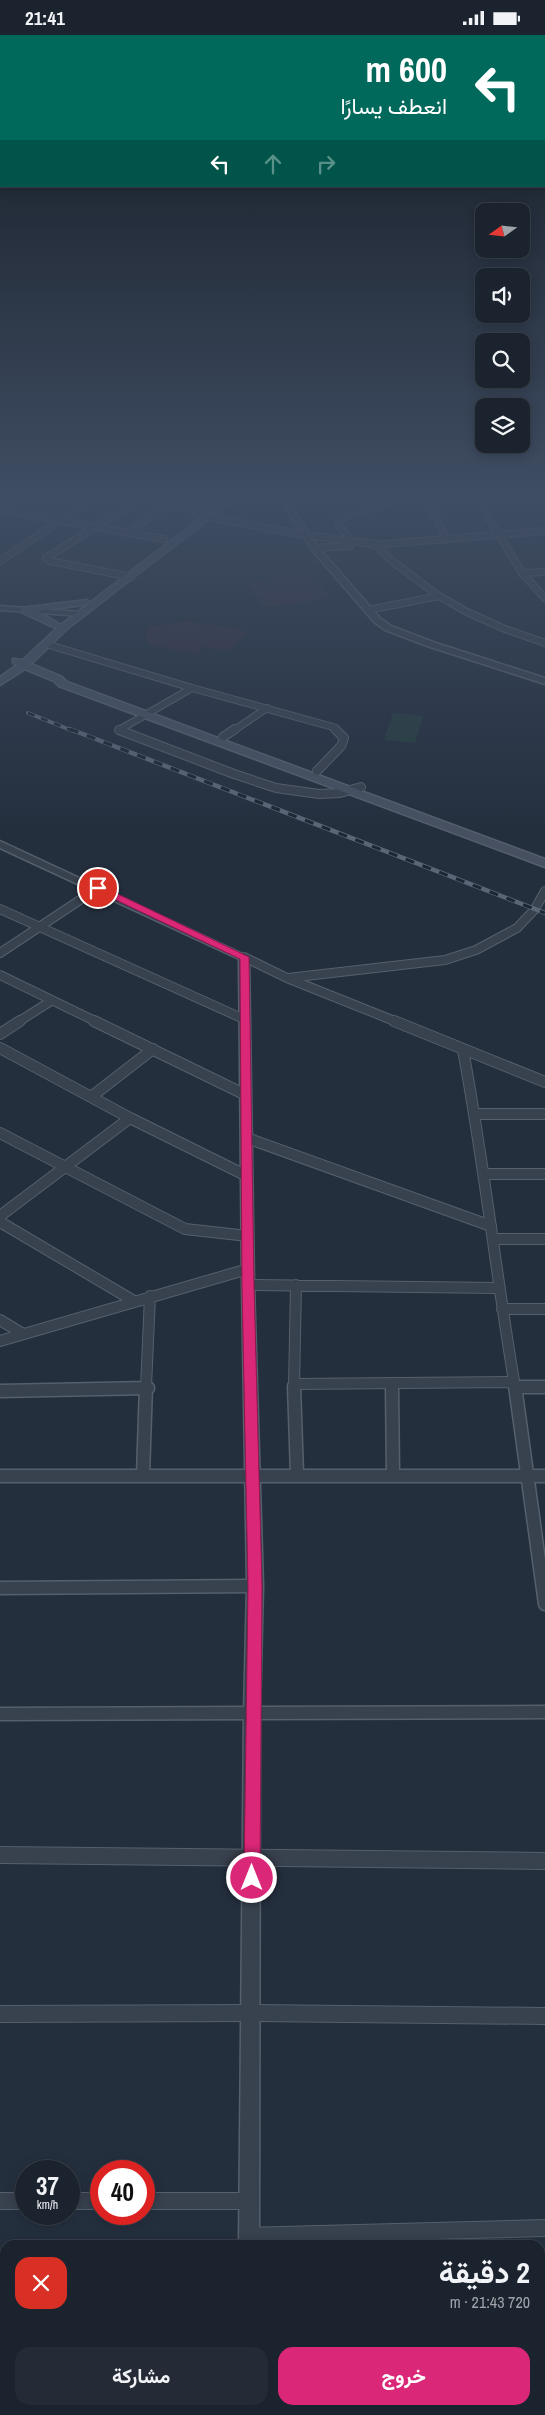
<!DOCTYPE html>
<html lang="ar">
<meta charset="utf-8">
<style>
body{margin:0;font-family:"Archivo Narrow",Vazirmatn,sans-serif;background:#242b36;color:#f1f3f6;direction:rtl;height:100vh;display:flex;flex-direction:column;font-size:19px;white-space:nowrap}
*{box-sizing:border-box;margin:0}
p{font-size:16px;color:#a0a4aa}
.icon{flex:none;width:28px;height:28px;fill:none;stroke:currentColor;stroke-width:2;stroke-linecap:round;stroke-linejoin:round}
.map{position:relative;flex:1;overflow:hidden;direction:ltr}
.side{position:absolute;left:0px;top:2205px;width:545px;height:175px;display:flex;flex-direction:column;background:#1b232e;border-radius:15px 15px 0 0;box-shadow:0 2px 12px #0003,0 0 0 1px #39404a;direction:rtl}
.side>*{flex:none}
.banner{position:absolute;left:0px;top:0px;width:545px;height:152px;box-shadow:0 2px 12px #0003,0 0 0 1px #39404a;direction:rtl;background:#00695c;color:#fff;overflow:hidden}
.needle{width:32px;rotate:255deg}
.controls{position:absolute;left:475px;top:168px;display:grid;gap:10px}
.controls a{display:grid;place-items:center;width:55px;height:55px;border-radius:10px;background:#1b232e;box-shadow:0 2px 12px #0003,0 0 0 1px #39404a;font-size:25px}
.speed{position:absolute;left:15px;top:2125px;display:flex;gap:10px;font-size:25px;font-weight:700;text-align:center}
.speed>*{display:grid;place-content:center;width:65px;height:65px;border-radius:50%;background:#1b232e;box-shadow:0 2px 12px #0003,0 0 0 1px #39404a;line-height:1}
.speed small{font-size:12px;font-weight:400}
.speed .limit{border:8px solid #d22;background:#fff;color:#111}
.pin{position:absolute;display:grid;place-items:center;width:42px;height:42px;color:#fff;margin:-21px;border:2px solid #fff;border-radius:50%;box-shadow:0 1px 5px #0007}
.me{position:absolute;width:55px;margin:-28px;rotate:0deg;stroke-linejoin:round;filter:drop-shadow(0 0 4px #0008)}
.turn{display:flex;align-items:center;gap:18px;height:105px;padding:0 15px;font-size:22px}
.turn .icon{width:65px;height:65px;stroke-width:2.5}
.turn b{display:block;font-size:35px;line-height:42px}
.lanes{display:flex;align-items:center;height:48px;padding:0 15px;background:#0003;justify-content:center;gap:25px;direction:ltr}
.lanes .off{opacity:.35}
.round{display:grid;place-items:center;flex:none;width:52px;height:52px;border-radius:15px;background:#242b36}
.headline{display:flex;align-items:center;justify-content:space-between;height:85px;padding:0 15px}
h1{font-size:30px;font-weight:700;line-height:38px}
.primary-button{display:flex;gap:10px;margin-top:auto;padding:10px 15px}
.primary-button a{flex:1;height:58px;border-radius:15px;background:#db2777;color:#fff;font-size:20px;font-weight:700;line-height:58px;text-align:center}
.primary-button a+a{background:#242b36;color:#f1f3f6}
.status{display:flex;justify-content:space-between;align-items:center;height:35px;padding:0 25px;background:#1b232e;direction:ltr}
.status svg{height:14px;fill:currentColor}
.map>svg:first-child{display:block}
.medical{fill:#32303f}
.green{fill:#263c3f}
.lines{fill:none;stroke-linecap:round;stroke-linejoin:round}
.minor-far4-casing{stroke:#565f6c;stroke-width:8}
.minor-far3-casing{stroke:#565f6c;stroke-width:10}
.minor-far2-casing{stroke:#565f6c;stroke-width:12}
.minor-far1-casing{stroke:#565f6c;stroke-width:15}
.minor-casing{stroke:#565f6c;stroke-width:18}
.tertiary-casing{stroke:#565f6c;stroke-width:3}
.secondary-casing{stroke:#565f6c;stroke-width:3}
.minor-far4{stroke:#38414e;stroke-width:6}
.minor-far3{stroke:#38414e;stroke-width:8}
.minor-far2{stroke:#38414e;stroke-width:10}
.minor-far1{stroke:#38414e;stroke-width:12}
.minor{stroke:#38414e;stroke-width:16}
.tertiary{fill:#38414e;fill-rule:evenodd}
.secondary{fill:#465061;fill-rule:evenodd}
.rail-far1-casing{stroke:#5a6575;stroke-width:4}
.rail-casing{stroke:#5a6575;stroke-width:4.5}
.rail-far1{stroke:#1d2633;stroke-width:2.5;stroke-dasharray:7;stroke-linecap:butt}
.rail{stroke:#1d2633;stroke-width:3;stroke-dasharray:9;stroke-linecap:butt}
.route{fill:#db2777;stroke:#8e194d}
</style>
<div class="status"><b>21:41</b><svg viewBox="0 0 49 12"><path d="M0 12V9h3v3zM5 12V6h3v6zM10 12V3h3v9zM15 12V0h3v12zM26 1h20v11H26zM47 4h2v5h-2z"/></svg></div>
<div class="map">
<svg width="545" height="2380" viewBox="0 0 545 2380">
<rect width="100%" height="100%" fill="#242f3e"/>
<path class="medical" d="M310 538 331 563 265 572 245 547Z
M187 586 237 594 249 597 231 614 222 615 203 612 196 619 151 610 145 602 148 592Z"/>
<path class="green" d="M393 678 423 681 415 708 384 705Z"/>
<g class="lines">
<g class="minor-far4-casing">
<path id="minor-far4" d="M127 462 204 476
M426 462 447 505
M476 462 522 538 545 563
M0 475 164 504
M196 480 305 500 375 509 392 526 439 561 467 577 505 594 545 608
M129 498 166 470
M349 503 338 489 339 484 403 462
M372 510 545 496
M315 513 350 511
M0 526 94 462
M522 538 545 537
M131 542 50 526 46 523 140 464
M368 575 439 561
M46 609 192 653 333 692 337 696
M119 695 192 653
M233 696 267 673"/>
</g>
<g class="minor-far3-casing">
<path id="minor-far3" d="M119 695 234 739 276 753 319 759 340 758 361 752
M223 702 235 694
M317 736 341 711 344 703 335 694
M0 874 246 985
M0 918 98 853
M244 922 287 943 397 987
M0 940 97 987
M288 943 445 925 476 915 517 893 535 874 545 856
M18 987 51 966"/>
</g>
<g class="minor-far2-casing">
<path id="minor-far2" d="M94 986 246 1060
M394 986 545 1047
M0 999 20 986
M0 1013 130 1083 247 1141
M463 1015C484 1127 496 1240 515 1352
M91 1062 153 1014
M475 1079H545
M0 1098 185 1194 248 1201
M247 1103 491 1191
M484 1139H545
M0 1181 130 1083
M0 1187 134 1266
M493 1204H545
M248 1250 498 1253
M502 1274H545
M0 1285 23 1299
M0 1306 248 1234
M392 1348V1352
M294 1349 514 1347
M146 1352 150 1261
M294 1352 296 1250
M515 1352H545"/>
</g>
<g class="minor-far1-casing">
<path id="minor-far1" d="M294 1351 297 1439
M392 1351 393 1440
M515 1351 545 1569
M515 1352H545
M0 1356 148 1353
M143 1440 146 1351
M0 1441H545
M0 1553 255 1551
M0 1679 545 1677"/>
</g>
<g class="minor-casing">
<path id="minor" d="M0 1820 545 1826
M0 1979 251 1978 545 1981
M0 2166H26
M69 2166H101
M144 2166H249
M249 2201 545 2193"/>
</g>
<g class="tertiary-casing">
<path id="tertiary" d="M279 462H285L318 512 380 583 391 591 433 607 545 643V649L427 611 385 595 374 587 312 515Z
M0 571 81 577 85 579 81 581 0 575Z
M0 806 249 922 254 1250 263 1551 260 1677 259 2210H239L244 1677 247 1551 242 1250 239 924 0 813Z
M236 2375H258V2380H236Z"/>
</g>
<g class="secondary-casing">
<path id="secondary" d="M228 462H237L68 593 31 629 62 642 67 647 545 824V832L59 651 54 646 25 634 0 650V642L17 630 13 628V624L23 625 58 592H53L21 577V573L87 565 89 567 84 570 37 576 61 590Z"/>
</g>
<use href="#minor-far4" class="minor-far4"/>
<use href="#minor-far3" class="minor-far3"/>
<use href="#minor-far2" class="minor-far2"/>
<use href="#minor-far1" class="minor-far1"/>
<use href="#minor" class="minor"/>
<use href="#tertiary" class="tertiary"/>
<use href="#secondary" class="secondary"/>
<g class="rail-far1-casing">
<path id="rail-far1" d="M28 678 73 696"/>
</g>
<g class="rail-casing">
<path id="rail" d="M70 694 545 878"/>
</g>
<use href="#rail-far1" class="rail-far1"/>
<use href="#rail" class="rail"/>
</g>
<linearGradient id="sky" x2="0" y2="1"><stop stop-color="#141a22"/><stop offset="0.58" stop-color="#3f4d63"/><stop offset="1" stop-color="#3f4d63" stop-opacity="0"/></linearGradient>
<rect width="545" height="795" fill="url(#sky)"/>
<path class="route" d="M95 851H101L249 922 254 1250 262 1551 260 1843 257 1848 252 1850 246 1848 244 1843 248 1551 242 1250 240 924 95 855Z"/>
</svg>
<div class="controls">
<a><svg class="needle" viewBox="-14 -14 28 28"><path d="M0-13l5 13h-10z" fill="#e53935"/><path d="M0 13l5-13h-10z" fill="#a0a4aa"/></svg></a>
<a><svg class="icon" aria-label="sound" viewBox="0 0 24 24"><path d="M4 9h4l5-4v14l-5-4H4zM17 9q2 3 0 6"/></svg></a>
<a><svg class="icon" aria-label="search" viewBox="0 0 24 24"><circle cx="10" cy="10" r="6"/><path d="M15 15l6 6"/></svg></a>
<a><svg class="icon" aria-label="layers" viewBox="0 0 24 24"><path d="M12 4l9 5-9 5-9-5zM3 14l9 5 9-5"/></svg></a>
</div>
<div class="speed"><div>37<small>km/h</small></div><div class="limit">40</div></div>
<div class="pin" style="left:98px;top:853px;background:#d93025"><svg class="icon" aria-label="arrive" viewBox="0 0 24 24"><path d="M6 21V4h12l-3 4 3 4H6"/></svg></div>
<svg class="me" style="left:252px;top:1843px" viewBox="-20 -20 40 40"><circle r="17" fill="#db2777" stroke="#fff" stroke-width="3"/><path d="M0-11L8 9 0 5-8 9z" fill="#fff"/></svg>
<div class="banner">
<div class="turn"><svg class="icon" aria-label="left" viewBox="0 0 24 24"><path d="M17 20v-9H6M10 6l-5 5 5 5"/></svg><div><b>600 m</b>انعطف يسارًا</div></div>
<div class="lanes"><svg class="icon" aria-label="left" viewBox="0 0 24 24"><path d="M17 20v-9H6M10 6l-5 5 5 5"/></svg><svg class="icon off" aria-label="ahead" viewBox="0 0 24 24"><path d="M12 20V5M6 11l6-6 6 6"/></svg><svg class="icon off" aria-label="right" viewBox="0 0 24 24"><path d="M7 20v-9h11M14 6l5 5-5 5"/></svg></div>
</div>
<section class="side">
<div class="headline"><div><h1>2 دقيقة</h1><p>720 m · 21:43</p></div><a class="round" style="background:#d93025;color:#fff"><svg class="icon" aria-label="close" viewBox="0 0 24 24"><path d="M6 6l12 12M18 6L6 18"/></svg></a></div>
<div class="primary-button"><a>خروج</a><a>مشاركة</a></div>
</section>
</div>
